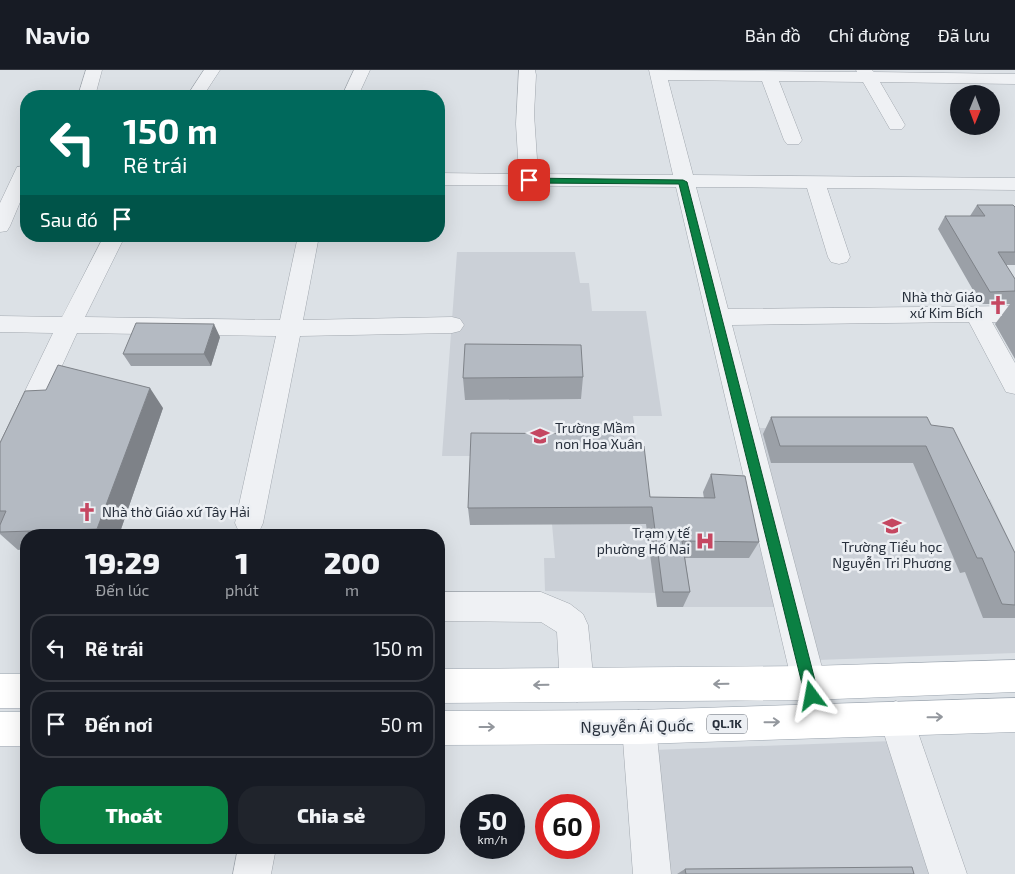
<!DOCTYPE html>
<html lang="vi">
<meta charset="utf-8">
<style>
body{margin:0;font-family:"Exo 2",sans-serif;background:#20242c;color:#f1f3f6;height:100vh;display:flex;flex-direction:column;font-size:19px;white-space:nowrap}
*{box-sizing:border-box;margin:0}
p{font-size:16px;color:#9ea1a6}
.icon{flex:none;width:28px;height:28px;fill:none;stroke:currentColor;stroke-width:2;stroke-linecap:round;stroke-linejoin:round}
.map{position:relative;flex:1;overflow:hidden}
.panel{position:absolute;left:20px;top:459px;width:425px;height:325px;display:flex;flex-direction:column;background:#171b24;border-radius:20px;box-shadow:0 5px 20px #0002}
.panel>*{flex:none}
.banner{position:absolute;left:20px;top:20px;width:425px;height:152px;border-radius:20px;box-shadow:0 5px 20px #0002;background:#00695c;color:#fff;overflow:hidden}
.needle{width:32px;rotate:181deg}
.buttons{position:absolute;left:950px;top:15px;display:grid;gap:10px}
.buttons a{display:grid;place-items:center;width:50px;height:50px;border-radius:50%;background:#171b24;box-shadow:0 5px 20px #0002;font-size:25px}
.speed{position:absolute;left:460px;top:724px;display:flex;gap:10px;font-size:25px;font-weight:700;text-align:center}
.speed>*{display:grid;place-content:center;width:65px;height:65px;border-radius:50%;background:#171b24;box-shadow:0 5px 20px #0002;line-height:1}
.speed small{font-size:12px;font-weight:400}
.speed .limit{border:8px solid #d22;background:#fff;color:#111}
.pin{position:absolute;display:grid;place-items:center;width:42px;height:42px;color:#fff;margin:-21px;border-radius:10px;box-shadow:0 2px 8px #0006}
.me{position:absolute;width:55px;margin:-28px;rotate:347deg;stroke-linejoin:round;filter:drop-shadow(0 0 4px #0008)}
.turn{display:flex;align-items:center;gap:18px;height:105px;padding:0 20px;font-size:22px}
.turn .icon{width:65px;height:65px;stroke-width:2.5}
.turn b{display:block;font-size:35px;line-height:42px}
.then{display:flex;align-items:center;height:48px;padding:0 20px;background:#0003;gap:10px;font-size:19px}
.eta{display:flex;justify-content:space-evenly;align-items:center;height:85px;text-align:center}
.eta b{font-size:30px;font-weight:800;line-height:35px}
.button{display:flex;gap:10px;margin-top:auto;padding:10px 20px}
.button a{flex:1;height:58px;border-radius:20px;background:#0b8043;color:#fff;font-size:20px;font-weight:800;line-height:58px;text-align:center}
.button a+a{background:#20242c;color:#f1f3f6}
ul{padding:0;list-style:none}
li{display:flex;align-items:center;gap:15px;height:68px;margin:0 10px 8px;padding:0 10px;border:2px solid #363941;border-radius:20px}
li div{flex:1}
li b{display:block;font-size:19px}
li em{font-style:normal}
header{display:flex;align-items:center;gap:30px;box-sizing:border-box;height:70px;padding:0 25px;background:#171b24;border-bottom:1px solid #363941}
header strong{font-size:24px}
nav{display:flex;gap:28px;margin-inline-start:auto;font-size:18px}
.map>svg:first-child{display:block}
.built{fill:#cbd0d7}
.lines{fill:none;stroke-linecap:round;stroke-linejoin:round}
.minor-casing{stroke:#a2a8af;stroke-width:1}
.major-casing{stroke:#9da6b0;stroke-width:1}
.minor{fill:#eff1f4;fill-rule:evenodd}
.major{fill:#fff;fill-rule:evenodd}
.wall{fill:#9ba0a7}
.shaded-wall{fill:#7e8288}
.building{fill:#b4bac2;stroke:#7e8288}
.oneway{stroke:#93979d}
.route{fill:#0b8043;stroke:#07532c}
.labels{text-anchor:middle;stroke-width:5;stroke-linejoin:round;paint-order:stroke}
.shield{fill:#eceff3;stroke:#626972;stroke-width:1}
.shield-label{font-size:12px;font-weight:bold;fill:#272f3b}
.poi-label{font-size:14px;fill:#272f3b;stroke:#eceff3;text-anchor:end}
.near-street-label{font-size:16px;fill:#272f3b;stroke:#eceff3}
</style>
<header>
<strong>Navio</strong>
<nav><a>Bản đồ</a><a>Chỉ đường</a><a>Đã lưu</a></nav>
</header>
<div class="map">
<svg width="1015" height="804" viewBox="0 0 1015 804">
<rect width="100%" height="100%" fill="#dce1e6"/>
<path class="built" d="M457 182H575L580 213H589L592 241H646L662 346H633L645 444 707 445 703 422 750 424 777 537H657L655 523 545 521 544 488H555L552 454 472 386H442Z
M757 358 917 359 969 428 990 429 1015 483V583L817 590Z
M892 671 933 804H664L653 680Z"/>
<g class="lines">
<g class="minor-casing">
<path id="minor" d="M86 0H102L95 26H78Z
M204 0H220L203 26H187Z
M354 0H370L358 26H342Z
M519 0H535L536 5 534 44 538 104 673 105 649 0 857 2 856 0H872L874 2 1015 4V14L880 12 905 55 902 59H890L863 12 779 11 802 70 799 74H787L784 70 762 11 668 10 693 105 1015 108V120L827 118 850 187 847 192 839 194 831 192 828 187 807 118 696 117 728 239 1015 236V252H992L1015 293V324L1006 322 969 252 732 255 826 613 821 625 809 630 797 625 792 613 676 117 439 115V103L519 104 516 54Z
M26 96V118L10 156 7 161 0 162V133L17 97Z
M104 166H125L85 247 280 250 298 166H319L303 250 452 247 460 249 464 255 460 261 452 263 300 266 263 453 259 462 250 465 239 462 235 453 276 266 77 263 10 409 0 412V373L53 263 0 262V246L62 247Z
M541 522 570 534 583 544 588 555 594 615 589 627 577 632 565 627 560 615 557 562 541 552 439 551V522Z
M896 631 908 636 913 648 967 804H929L879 648 884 636Z
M639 640 651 645 656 657 671 804H633L622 657 627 645Z
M238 778H276L271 804H233Z"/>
</g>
<g class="major-casing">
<path id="major" d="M1015 590V622L809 630 439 633V599L809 596Z
M0 604H26V638H0Z
M1015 628V662L639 674 439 675V641L639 640Z
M0 642H26V676H0Z"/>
</g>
<use href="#minor" class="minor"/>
<use href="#major" class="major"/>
</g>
<path class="wall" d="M977 135 1015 137V195H1006L1015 209V289L995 254 1010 234H981L938 159 945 146H970Z
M220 267 211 296H131L123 284Z
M583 307 581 329 465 330 463 308Z
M163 338 119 465H26V479L18 480 0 464V373Z
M771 347 931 355 1015 483V548H983L965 502 960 503 913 393H771L763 364Z
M614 376 650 427 704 428 703 422 711 404 759 472 749 488H685L690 522 683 537H657L646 454 470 455 468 438Z
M685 799 914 804H677Z"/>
<path class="shaded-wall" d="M214 254 220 267 211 296 204 284Z
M150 318 163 338 119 465H103L97 459Z"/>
<path class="building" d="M977 135H1013L1015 137V182H998L1015 209V221L990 222 945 146H985Z
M136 253 214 254 204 284H123Z
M465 274 581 275 583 307 463 308Z
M58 295 150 318 97 459 0 462V455L6 441H0V373L25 321 46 320Z
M771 347H927L931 355 953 358 1015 483V535L1002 534 982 488H977L926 376H780Z
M471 363 613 364 614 376H644L650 427 715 428 711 404 745 406 759 472 682 471 690 522H663L652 437 468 438Z
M912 797 914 804H686L685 799Z"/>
<defs><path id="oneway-shaft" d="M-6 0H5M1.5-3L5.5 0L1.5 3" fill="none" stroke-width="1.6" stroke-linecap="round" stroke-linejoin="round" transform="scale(1.25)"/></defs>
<g class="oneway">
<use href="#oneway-shaft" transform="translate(721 614) rotate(179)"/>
<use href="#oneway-shaft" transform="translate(541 615) rotate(179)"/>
<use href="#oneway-shaft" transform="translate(935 647) rotate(-1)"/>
<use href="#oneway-shaft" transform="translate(772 652) rotate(-1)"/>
<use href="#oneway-shaft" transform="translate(487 657)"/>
</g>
<path class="route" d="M526 108 683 110 687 112 819 626 817 631 812 633 807 631 805 626 679 114 529 113 525 110Z"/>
<defs>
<g id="church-bare" transform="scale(1.5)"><path d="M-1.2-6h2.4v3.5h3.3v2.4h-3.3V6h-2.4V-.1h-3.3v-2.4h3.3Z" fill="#c54761" stroke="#eceff3" stroke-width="2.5" paint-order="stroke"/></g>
<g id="school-bare" transform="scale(1.5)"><path d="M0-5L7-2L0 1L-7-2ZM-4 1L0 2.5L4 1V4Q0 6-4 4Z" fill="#c54761" stroke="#eceff3" stroke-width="2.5" paint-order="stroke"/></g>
<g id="hospital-bare" transform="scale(1.5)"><path d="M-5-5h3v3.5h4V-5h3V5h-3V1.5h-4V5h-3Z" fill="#c54761" stroke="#eceff3" stroke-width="2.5" paint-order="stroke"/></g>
</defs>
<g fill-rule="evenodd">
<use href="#church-bare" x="998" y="235"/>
<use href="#school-bare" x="540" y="366"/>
<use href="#church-bare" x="87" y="442"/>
<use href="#school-bare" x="892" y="456"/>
<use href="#hospital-bare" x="705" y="471"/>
</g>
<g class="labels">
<rect class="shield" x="707" y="644.5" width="40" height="19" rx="4"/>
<g class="shield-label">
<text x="727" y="658">QL.1K</text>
</g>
<g class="poi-label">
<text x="983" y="232">Nhà thờ Giáo<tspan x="983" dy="16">xứ Kim Bích</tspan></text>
<text x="555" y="363" text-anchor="start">Trường Mầm<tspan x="555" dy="16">non Hoa Xuân</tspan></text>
<text x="102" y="447" text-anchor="start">Nhà thờ Giáo xứ Tây Hải</text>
<text x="690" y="468">Trạm y tế<tspan x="690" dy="16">phường Hố Nai</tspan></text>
<text x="892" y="482" text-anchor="middle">Trường Tiểu học<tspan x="892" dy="16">Nguyễn Tri Phương</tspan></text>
</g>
<g class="near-street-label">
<text transform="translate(637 656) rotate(-1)" y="6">Nguyễn Ái Quốc</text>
</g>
</g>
</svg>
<div class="buttons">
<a><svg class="needle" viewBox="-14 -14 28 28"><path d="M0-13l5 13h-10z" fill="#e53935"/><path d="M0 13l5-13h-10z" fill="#9ea1a6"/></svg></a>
</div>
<div class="speed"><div>50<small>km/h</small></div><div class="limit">60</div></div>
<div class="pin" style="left:529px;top:110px;background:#d93025"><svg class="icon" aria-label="arrive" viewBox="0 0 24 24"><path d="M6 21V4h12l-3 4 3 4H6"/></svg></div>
<svg class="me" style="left:812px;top:626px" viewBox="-20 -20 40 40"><path d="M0-17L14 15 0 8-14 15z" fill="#0b8043" stroke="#fff" stroke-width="4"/></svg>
<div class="banner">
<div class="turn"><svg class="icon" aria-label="left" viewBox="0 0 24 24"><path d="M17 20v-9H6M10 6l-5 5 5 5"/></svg><div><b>150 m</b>Rẽ trái</div></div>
<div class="then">Sau đó<svg class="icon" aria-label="arrive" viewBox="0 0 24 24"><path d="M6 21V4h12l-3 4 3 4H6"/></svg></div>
</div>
<section class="panel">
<div class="eta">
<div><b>19:29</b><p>Đến lúc</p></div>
<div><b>1</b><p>phút</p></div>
<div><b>200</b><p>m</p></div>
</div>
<ul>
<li><svg class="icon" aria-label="left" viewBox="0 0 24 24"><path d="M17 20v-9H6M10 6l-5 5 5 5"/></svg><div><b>Rẽ trái</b></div><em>150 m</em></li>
<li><svg class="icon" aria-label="arrive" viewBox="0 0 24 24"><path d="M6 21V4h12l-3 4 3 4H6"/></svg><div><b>Đến nơi</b></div><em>50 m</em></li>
</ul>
<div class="button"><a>Thoát</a><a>Chia sẻ</a></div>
</section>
</div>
